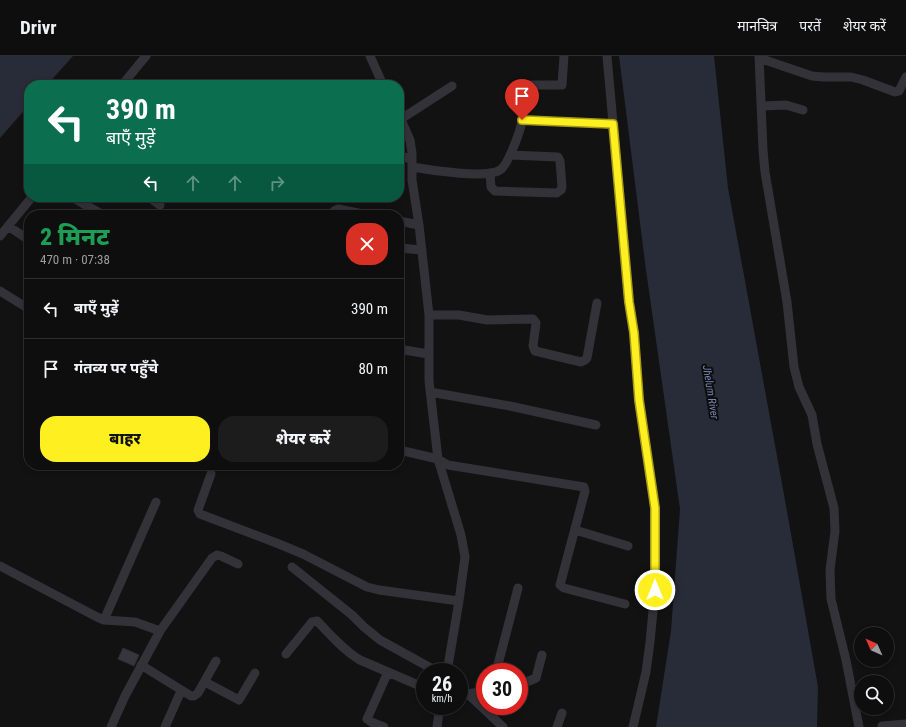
<!DOCTYPE html>
<html lang="hi">
<meta charset="utf-8">
<style>
body{margin:0;font-family:"Roboto Condensed","Noto Sans Devanagari",sans-serif;background:#1c1c1c;color:#f1f3f6;height:100vh;display:flex;flex-direction:column;font-size:15px;white-space:nowrap}
*{box-sizing:border-box;margin:0}
p{font-size:13px;color:#9b9c9e}
.icon{flex:none;width:22px;height:22px;fill:none;stroke:currentColor;stroke-width:2;stroke-linecap:round;stroke-linejoin:round}
.map{position:relative;flex:1;overflow:hidden}
.sheet{position:absolute;left:24px;top:154px;width:380px;height:260px;display:flex;flex-direction:column;background:#0e0e0e;border-radius:16px;box-shadow:0 2px 6px #0003,0 0 0 1px #2e2e2e}
.sheet>*{flex:none}
.banner{position:absolute;left:24px;top:24px;width:380px;height:122px;border-radius:16px;box-shadow:0 2px 6px #0003,0 0 0 1px #2e2e2e;background:#0b6e4f;color:#fff;overflow:hidden}
.needle{width:26px;rotate:315deg}
.buttons{position:absolute;left:854px;top:571px;display:grid;gap:8px}
.buttons a{display:grid;place-items:center;width:40px;height:40px;border-radius:50%;background:#0e0e0e;box-shadow:0 2px 6px #0003,0 0 0 1px #2e2e2e;font-size:20px}
.speed{position:absolute;left:416px;top:607px;display:flex;gap:8px;font-size:20px;font-weight:700;text-align:center}
.speed>*{display:grid;place-content:center;width:52px;height:52px;border-radius:50%;background:#0e0e0e;box-shadow:0 2px 6px #0003,0 0 0 1px #2e2e2e;line-height:1}
.speed small{font-size:10px;font-weight:400}
.speed .limit{border:6px solid #d22;background:#fff;color:#111}
.pin{position:absolute;display:grid;place-items:center;width:34px;height:34px;color:#fff;margin:-41px -17px;border-radius:50% 50% 50% 0;rotate:-45deg;box-shadow:0 0 4px #0007}
.pin .icon{rotate:45deg}
.me{position:absolute;width:44px;margin:-22px;rotate:0deg;stroke-linejoin:round;filter:drop-shadow(0 0 3px #0008)}
.turn{display:flex;align-items:center;gap:14px;height:84px;padding:0 16px;font-size:18px}
.turn .icon{width:52px;height:52px;stroke-width:2.5}
.turn b{display:block;font-size:28px;line-height:34px}
.lanes{display:flex;align-items:center;height:38px;padding:0 16px;background:#0003;justify-content:center;gap:20px;direction:ltr}
.lanes .off{opacity:.35}
.round{display:grid;place-items:center;flex:none;width:42px;height:42px;border-radius:16px;background:#1c1c1c}
.headline{display:flex;align-items:center;justify-content:space-between;height:68px;padding:0 16px}
h1{font-size:24px;font-weight:800;line-height:30px;color:#1e9e55}
.primary-button{display:flex;gap:8px;margin-top:auto;padding:8px 16px}
.primary-button a{flex:1;height:46px;border-radius:16px;background:#feef20;color:#111;font-size:16px;font-weight:800;line-height:46px;text-align:center}
.primary-button a+a{background:#1c1c1c;color:#f1f3f6}
ul{padding:0;list-style:none}
li{display:flex;align-items:center;gap:12px;height:60px;padding:0 16px;border-top:1px solid #2e2e2e}
li div{flex:1}
li b{display:block;font-size:15px}
li em{font-style:normal}
header{display:flex;align-items:center;gap:24px;box-sizing:border-box;height:56px;padding:0 20px;background:#0e0e0e;border-bottom:1px solid #2e2e2e}
header strong{font-size:19px}
nav{display:flex;gap:22px;margin-inline-start:auto;font-size:14px}
.map>svg:first-child{display:block}
.water{fill:#272c38}
.building{fill:#36373c;stroke:#2d2c30}
.lines{fill:none;stroke-linecap:round;stroke-linejoin:round}
.street{stroke:#333239;stroke-width:9}
.route-casing{stroke:#a59b15;stroke-width:10}
.route{stroke:#feef20;stroke-width:7}
.labels{text-anchor:middle;stroke-width:4;stroke-linejoin:round;paint-order:stroke}
.water-label{font-size:11px;font-style:italic;fill:#7686b3;stroke:#0d0d0e}
</style>
<header>
<strong>Drivr</strong>
<nav><a>मानचित्र</a><a>परतें</a><a>शेयर करें</a></nav>
</header>
<div class="map">
<svg width="906" height="671" viewBox="0 0 906 671">
<rect width="100%" height="100%" fill="#121213"/>
<path class="water" d="M0 0H73L47 29H29V49L0 82Z
M619 0H714L728 132 785 444 818 631 817 671H656L671 575 680 453 646 214Z"/>
<path class="building" d="M123 592 139 599 134 610 118 603Z"/>
<g class="lines">
<path class="street" d="M370 0 383 29
M607 0 629 246 634 277 639 344 655 452V534L650 586 646 616 633 671
M759 0 763 94 765 116 787 246 794 311 799 331 812 359 817 388 834 452 835 475 830 514 831 543 846 604 859 671
M759 2 812 20 824 21H851L863 24 895 36 899 35 906 21
M122 29 146 0
M761 50 786 49 803 54
M399 59 410 84 412 97V124L419 169 429 259V325L438 403 461 479 465 501 459 545 447 616
M401 63 452 30
M522 64 613 68
M399 100 412 103
M412 111C429 114 487 123 500 114 508 109 521 74 522 64 524 53 521 41 523 30L526 29H562L564 0
M490 117 491 131 495 135 557 137 561 134 562 131 560 105 558 101 510 99
M72 141 103 159
M149 141 160 149
M333 159 334 155 338 153 368 159
M399 165 419 169
M8 170 29 184
M0 180 32 141
M399 192 422 194
M0 235 29 253
M429 259H459L487 264 533 263 536 267 533 290 535 295 581 306 585 304 587 302 597 247
M399 293 428 298
M430 336 510 350 596 369
M399 394 438 403 448 409 584 431 585 435 560 529 564 532 625 548
M211 418 198 454 200 458 279 488 303 498 367 531 379 534 459 545
M575 474 628 490
M0 510 97 561 104 564 135 566 160 575
M292 511 352 559 364 571 380 584 438 616
M104 564 156 446
M286 598 312 566 317 565C331 579 343 594 360 604L425 632
M141 609 191 640H194L198 637 216 605
M496 616 518 532
M205 626 239 644 255 617
M519 627 529 625 536 622 542 599
M459 635 468 638 503 671
M468 638 485 635
M492 661 497 650
M882 670 906 668
M111 671 125 640 160 575 212 502 217 499 221 500 238 508
M165 671 181 635
M384 671 371 666 367 663 388 616
M437 671 440 650
M557 671 562 657"/>
</g>
<g class="lines">
<g class="route-casing">
<path id="route" d="M522 64 613 68 629 246 634 277 639 344 655 452V534"/>
</g>
<use href="#route" class="route"/>
</g>
<g class="labels">
<g class="water-label">
<text transform="translate(711 336) rotate(81)" y="4">Jhelum River</text>
</g>
</g>
</svg>
<div class="buttons">
<a><svg class="needle" viewBox="-14 -14 28 28"><path d="M0-13l5 13h-10z" fill="#e53935"/><path d="M0 13l5-13h-10z" fill="#9b9c9e"/></svg></a>
<a><svg class="icon" aria-label="search" viewBox="0 0 24 24"><circle cx="10" cy="10" r="6"/><path d="M15 15l6 6"/></svg></a>
</div>
<div class="speed"><div>26<small>km/h</small></div><div class="limit">30</div></div>
<div class="pin" style="left:522px;top:64px;background:#d93025"><svg class="icon" aria-label="arrive" viewBox="0 0 24 24"><path d="M6 21V4h12l-3 4 3 4H6"/></svg></div>
<svg class="me" style="left:655px;top:534px" viewBox="-20 -20 40 40"><circle r="17" fill="#feef20" stroke="#fff" stroke-width="3"/><path d="M0-11L8 9 0 5-8 9z" fill="#fff"/></svg>
<div class="banner">
<div class="turn"><svg class="icon" aria-label="left" viewBox="0 0 24 24"><path d="M17 20v-9H6M10 6l-5 5 5 5"/></svg><div><b>390 m</b>बाएँ मुड़ें</div></div>
<div class="lanes"><svg class="icon" aria-label="left" viewBox="0 0 24 24"><path d="M17 20v-9H6M10 6l-5 5 5 5"/></svg><svg class="icon off" aria-label="ahead" viewBox="0 0 24 24"><path d="M12 20V5M6 11l6-6 6 6"/></svg><svg class="icon off" aria-label="ahead" viewBox="0 0 24 24"><path d="M12 20V5M6 11l6-6 6 6"/></svg><svg class="icon off" aria-label="right" viewBox="0 0 24 24"><path d="M7 20v-9h11M14 6l5 5-5 5"/></svg></div>
</div>
<section class="sheet">
<div class="headline"><div><h1>2 मिनट</h1><p>470 m · 07:38</p></div><a class="round" style="background:#d93025;color:#fff"><svg class="icon" aria-label="close" viewBox="0 0 24 24"><path d="M6 6l12 12M18 6L6 18"/></svg></a></div>
<ul>
<li><svg class="icon" aria-label="left" viewBox="0 0 24 24"><path d="M17 20v-9H6M10 6l-5 5 5 5"/></svg><div><b>बाएँ मुड़ें</b></div><em>390 m</em></li>
<li><svg class="icon" aria-label="arrive" viewBox="0 0 24 24"><path d="M6 21V4h12l-3 4 3 4H6"/></svg><div><b>गंतव्य पर पहुँचे</b></div><em>80 m</em></li>
</ul>
<div class="primary-button"><a>बाहर</a><a>शेयर करें</a></div>
</section>
</div>
